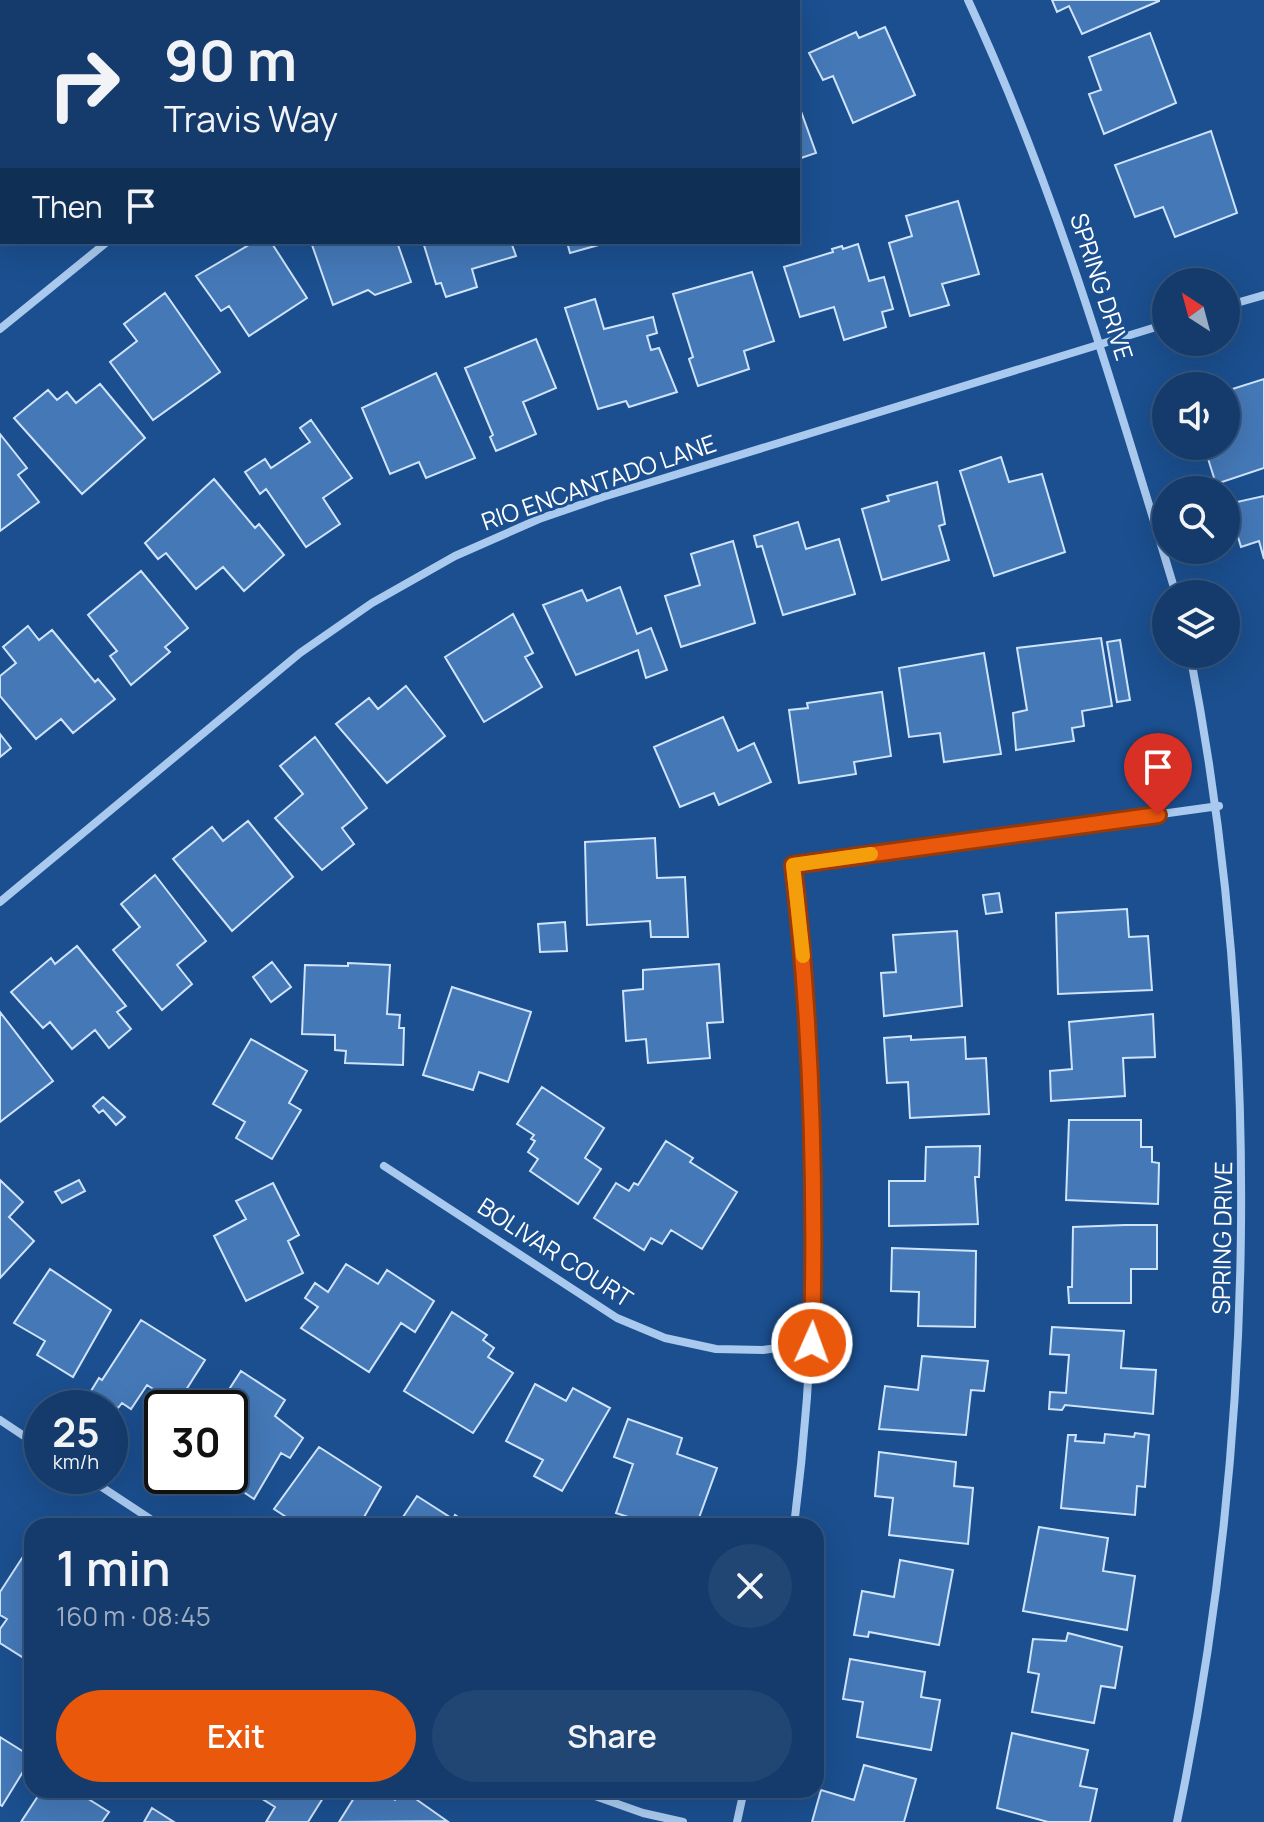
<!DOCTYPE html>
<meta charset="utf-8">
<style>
body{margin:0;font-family:Manrope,sans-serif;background:#214673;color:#f1f3f6;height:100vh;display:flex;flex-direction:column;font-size:30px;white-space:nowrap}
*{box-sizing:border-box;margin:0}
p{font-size:26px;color:#9dadc1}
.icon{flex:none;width:44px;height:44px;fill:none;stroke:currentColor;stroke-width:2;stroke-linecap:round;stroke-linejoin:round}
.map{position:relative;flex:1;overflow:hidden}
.panel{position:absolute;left:24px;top:1518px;width:800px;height:280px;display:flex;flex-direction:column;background:#143b6b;border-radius:24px;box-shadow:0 8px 32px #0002,0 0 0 2px #33557e}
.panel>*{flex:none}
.guide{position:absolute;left:0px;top:0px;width:800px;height:244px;box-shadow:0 8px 32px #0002,0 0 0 2px #33557e;background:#143b6b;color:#f1f3f6;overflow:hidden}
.needle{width:52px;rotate:324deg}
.buttons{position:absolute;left:1152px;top:268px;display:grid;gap:16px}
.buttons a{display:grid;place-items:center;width:88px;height:88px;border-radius:50%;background:#143b6b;box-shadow:0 8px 32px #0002,0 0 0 2px #33557e;font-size:40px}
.speed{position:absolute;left:24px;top:1390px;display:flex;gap:16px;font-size:40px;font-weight:700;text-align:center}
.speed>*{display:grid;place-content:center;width:104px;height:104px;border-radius:50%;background:#143b6b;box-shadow:0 8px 32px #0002,0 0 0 2px #33557e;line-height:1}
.speed small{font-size:20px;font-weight:400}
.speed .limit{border:4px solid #111;border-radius:12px;background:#fff;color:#111}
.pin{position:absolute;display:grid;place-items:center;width:68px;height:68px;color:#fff;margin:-82px -34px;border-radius:50% 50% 50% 0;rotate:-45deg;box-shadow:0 0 8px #0007}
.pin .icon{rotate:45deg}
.me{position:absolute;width:88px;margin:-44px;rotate:2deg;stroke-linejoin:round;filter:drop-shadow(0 0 6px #0008)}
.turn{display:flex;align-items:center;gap:28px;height:168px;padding:0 32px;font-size:36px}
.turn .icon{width:104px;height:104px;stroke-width:2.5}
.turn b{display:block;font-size:56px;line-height:68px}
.then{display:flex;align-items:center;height:76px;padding:0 32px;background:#0003;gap:16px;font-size:30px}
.round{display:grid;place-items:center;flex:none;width:84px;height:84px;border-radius:42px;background:#214673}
.overview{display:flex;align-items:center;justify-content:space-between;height:136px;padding:0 32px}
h1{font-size:48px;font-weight:600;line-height:60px}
.primary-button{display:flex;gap:16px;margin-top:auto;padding:16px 32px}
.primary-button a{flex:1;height:92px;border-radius:48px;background:#ea580c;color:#fff;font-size:32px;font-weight:600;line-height:92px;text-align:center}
.primary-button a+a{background:#214673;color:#f1f3f6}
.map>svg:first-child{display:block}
.building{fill:#4478b7;stroke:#cfe3fa;stroke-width:2}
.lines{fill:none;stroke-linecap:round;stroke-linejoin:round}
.street{stroke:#a9c9ee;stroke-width:8}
.route-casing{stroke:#983908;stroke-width:20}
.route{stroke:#ea580c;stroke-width:14}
.slow{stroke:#f59e0b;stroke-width:14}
.labels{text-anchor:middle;stroke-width:6;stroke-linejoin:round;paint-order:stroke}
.street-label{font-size:24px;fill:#fff;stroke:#1b4f8f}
</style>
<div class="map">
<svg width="1264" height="1822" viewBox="0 0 1264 1822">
<rect width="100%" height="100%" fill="#1b4f8f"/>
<path class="building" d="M258 0H344V2H258Z
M368 0H451V2H369Z
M1052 0H1159V1L1082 34 1069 6 1057 12Z
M885 27 915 95 853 123 833 76 823 80 809 53 856 32 859 38Z
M1150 33 1176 103 1104 134 1089 94 1101 90 1089 57Z
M798 103 816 153 798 159Z
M2 115V182L0 179Z
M1211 131 1237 213 1175 237 1163 207 1135 217 1115 165Z
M958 201 979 274 942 284 949 305 910 316 889 243 912 236 906 216Z
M254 242H271L307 298 249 336 229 306 221 311 196 276Z
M311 242H397L411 282 375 295 368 290 333 305Z
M423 242H511L516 256 472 269 477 287 446 297 441 283 436 284Z
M567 242H601L602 244 570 253Z
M858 244 869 281 884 277 893 309 882 312 886 327 844 340 834 307 800 317 784 267 833 252 832 249 842 246 843 249Z
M752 272 774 341 744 351 749 369 698 386 689 359 693 357 673 294Z
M165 293 220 372 153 420 110 362 137 341 124 324Z
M595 299 604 329 653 317 657 333 647 336 651 350 659 348 677 392 629 407 626 401 598 409 565 308Z
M536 339 556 388 523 402 536 434 496 451 490 437 493 435 465 368Z
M436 373 475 458 426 478 419 462 390 474 362 408Z
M1264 379V468L1216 484 1204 446H1226V391Z
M100 384 145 438 82 494 14 418 48 390 57 400 67 392 76 403Z
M311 420 352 478 323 498 340 524 306 547 266 489 260 494 245 472 265 459 271 468 310 442 300 428Z
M0 434 27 468 18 475 39 502 0 531Z
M1001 457 1009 482 1042 474 1065 552 994 576 960 471Z
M214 479 255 528 259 524 284 555 244 591 223 567 196 589 166 553 158 559 145 543Z
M937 482 945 524 939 526 949 560 882 580 862 509 889 501 887 496Z
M1264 496V559L1259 541 1241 547 1228 504Z
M798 522 806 549 839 539 855 594 783 615 762 546 757 547 754 536Z
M733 541 755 623 681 647 665 596 700 585 691 554Z
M141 571 188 628 165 647 170 652 131 685 110 656 117 651 88 615Z
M620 587 637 634 651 628 667 670 646 678 638 650 576 675 543 605 582 590 587 601Z
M513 614 533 653 525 657 542 687 484 722 445 657Z
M28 626 39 640 52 630 95 682 98 679 115 699 73 733 61 719 36 739 0 696V676L16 663 3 647Z
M1101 638 1112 706 1082 711 1084 726 1072 728 1074 741 1016 750 1013 713 1027 710 1017 648Z
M1120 640 1130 700 1117 702 1107 642Z
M984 653 1001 754 944 762 940 733 909 737 899 668Z
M406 686 445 736 387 783 336 724 369 698 378 709Z
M882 692 891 756 854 762 856 774 799 783 789 710 808 708 807 703Z
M723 717 738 751 754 743 771 782 719 805 714 793 680 807 654 747Z
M0 734 11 748 0 757Z
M315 737 367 808 342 828 354 844 322 870 275 818 303 794 280 766Z
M248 821 293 877 232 931 173 859 212 827 223 841Z
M655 838 657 878 685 877 688 937H651L650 921 587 925 585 842Z
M155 875 206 941 177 965 192 984 162 1010 113 950 140 927 121 904Z
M999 893 1002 912 986 914 983 895Z
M1127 909 1129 937 1148 936 1152 990 1058 994 1056 913Z
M565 922 567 951 540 952 538 924Z
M957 931 962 1006 884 1016 881 973 896 972 893 935Z
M77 946 126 1006 117 1012 131 1029 109 1048 95 1030 72 1049 50 1022 43 1028 11 992 51 958 55 964Z
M272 962 291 987 271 1002 253 977Z
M348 963 390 965 387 1014 400 1015 399 1028H404L403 1065 345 1063 346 1051 335 1050V1035L302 1034 305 965 348 966Z
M719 964 723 1022 707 1023 710 1058 648 1063 646 1039 626 1041 623 991 643 989V970Z
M452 987 531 1012 508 1082 479 1072 473 1090 423 1075Z
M0 1012 53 1081 0 1122Z
M1153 1014 1155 1057 1123 1058 1125 1096 1051 1101 1050 1071 1072 1069 1069 1022Z
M911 1036V1040L965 1037 966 1059 986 1058 989 1114 910 1118 908 1082 887 1083 884 1038Z
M251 1039 307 1071 289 1103 301 1110 272 1159 236 1138 245 1122 213 1104Z
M542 1087 604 1128 585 1158 601 1169 578 1204 530 1171 538 1159 528 1152 535 1141 531 1139 534 1135 517 1124Z
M103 1097 125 1117 116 1125 103 1110 99 1113 93 1106Z
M1069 1120H1141V1147H1152V1162L1159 1163 1158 1204 1066 1200Z
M666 1141 693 1158 690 1162 737 1192 702 1249 671 1230 662 1244 651 1238 644 1250 594 1218 616 1183 629 1191 634 1183 638 1185Z
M980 1146 979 1177H975L978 1224 889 1226V1181H925L926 1147Z
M0 1180 23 1202 9 1217 34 1241 0 1278Z
M79 1180 85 1191 62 1203 55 1192Z
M273 1183 299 1235 288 1241 303 1273 246 1301 214 1236 246 1219 236 1201Z
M1125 1225H1157V1269H1131V1303H1069L1068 1287H1072L1073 1227Z
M892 1248 976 1251 975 1327 918 1326 919 1292 891 1291Z
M346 1264 378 1284 387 1270 434 1301 415 1332 401 1323 369 1372 301 1328 318 1307 305 1298 315 1283 328 1292Z
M50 1269 111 1310 73 1377 37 1355 45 1341 14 1323Z
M452 1312 487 1335 483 1340 494 1348 488 1357 513 1373 473 1433 404 1391Z
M141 1320 205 1360 177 1404 147 1385 131 1409 122 1403 118 1408 91 1391 99 1378 102 1380Z
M1052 1327 1124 1331 1121 1368 1156 1370 1153 1414 1065 1405 1062 1410 1049 1409 1050 1392 1066 1393 1069 1355 1050 1354Z
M922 1356 988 1361 984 1391 971 1390 966 1435 879 1429 885 1386 918 1390Z
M241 1371 285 1400 275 1416 303 1438 290 1458 281 1453 254 1499 220 1476H230V1408H217Z
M535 1384 566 1401 573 1388 610 1408 562 1491 534 1476 543 1460 506 1441Z
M628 1419 682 1438 677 1454 717 1468 696 1526H625L628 1517 616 1513 633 1464 614 1457Z
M1135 1433 1149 1435 1145 1487 1137 1486 1135 1515 1061 1508 1068 1435H1076L1075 1441 1104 1443 1105 1434 1134 1437Z
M319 1447 381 1487 359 1526H325L317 1521 314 1526H300L274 1509Z
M879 1452 956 1462 954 1486 973 1488 968 1544 889 1535 893 1498 875 1496Z
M417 1496 453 1519 455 1515 472 1526H397Z
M1039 1527 1108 1538 1103 1571 1135 1576 1127 1630 1023 1611Z
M24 1555 32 1560V1652L27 1660 0 1643V1629L7 1619 0 1615V1592Z
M900 1560 953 1570 939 1645 869 1632 868 1637 854 1635 862 1591 894 1597Z
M1068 1633 1122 1647 1115 1688 1101 1686 1094 1723 1032 1712 1039 1674 1028 1672 1033 1639 1066 1641Z
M850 1659 925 1672 921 1697 940 1700 931 1750 857 1737 863 1702 843 1699Z
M1012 1733 1088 1750 1080 1786 1097 1789 1090 1822H1048L997 1808Z
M0 1737 32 1757 2 1806 0 1805Z
M864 1765 916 1779 904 1822H812L821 1790 854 1800Z
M42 1790H74L109 1812 102 1822H21Z
M248 1790H328L308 1822H266L275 1807Z
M359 1790H380L395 1800 403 1790 447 1821 339 1822Z
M152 1808 174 1822H144Z"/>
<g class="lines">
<path class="street" d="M968 0C1057 191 1115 393 1176 594
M721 2 727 0
M1226 306 1264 295
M0 329 107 242
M0 902 300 653 372 603 455 556 539 519 603 497 1166 324
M384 1166 617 1318 665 1338 716 1349 763 1350 812 1343
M0 1420 42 1448
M85 1476 161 1526
M794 1526C822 1306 820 1085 793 865L1219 806
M578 1790 643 1813 683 1822
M737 1822 744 1790
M1177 1822C1256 1443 1264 1034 1190 654"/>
</g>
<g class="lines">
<g class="route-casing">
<path id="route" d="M812 1343C816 1182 812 1025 793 865L1158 815"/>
</g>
<use href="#route" class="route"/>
<path class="slow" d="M803 956 793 865 871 854"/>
</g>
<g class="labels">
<g class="street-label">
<text transform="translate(1101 287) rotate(72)" y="8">SPRING DRIVE</text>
<text transform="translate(599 483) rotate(-19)" y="8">RIO ENCANTADO LANE</text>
<text transform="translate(1223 1238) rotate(-89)" y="8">SPRING DRIVE</text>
<text transform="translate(555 1253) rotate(33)" y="8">BOLIVAR COURT</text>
</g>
</g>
</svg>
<div class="buttons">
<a><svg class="needle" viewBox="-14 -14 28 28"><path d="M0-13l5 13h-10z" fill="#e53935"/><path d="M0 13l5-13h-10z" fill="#9dadc1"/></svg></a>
<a><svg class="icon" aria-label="sound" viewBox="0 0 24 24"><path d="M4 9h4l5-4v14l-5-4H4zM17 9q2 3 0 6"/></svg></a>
<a><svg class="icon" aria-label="search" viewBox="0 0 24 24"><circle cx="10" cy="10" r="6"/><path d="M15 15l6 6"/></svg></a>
<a><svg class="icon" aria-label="layers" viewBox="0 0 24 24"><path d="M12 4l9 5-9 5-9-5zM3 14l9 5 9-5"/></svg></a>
</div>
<div class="speed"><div>25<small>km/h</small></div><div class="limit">30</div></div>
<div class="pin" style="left:1158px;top:815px;background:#d93025"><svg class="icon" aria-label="arrive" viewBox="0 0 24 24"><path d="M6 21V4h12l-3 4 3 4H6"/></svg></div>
<svg class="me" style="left:812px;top:1343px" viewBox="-20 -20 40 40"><circle r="17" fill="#ea580c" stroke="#fff" stroke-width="3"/><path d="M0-11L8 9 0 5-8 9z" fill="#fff"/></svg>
<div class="guide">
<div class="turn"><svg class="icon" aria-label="right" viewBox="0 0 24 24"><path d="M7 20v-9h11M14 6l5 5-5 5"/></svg><div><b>90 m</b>Travis Way</div></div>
<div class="then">Then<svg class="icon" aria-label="arrive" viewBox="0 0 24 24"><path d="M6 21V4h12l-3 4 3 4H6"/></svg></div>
</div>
<section class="panel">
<div class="overview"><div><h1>1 min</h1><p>160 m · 08:45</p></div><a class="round"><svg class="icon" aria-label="close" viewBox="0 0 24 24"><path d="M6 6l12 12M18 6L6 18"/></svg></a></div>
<div class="primary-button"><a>Exit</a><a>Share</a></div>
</section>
</div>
